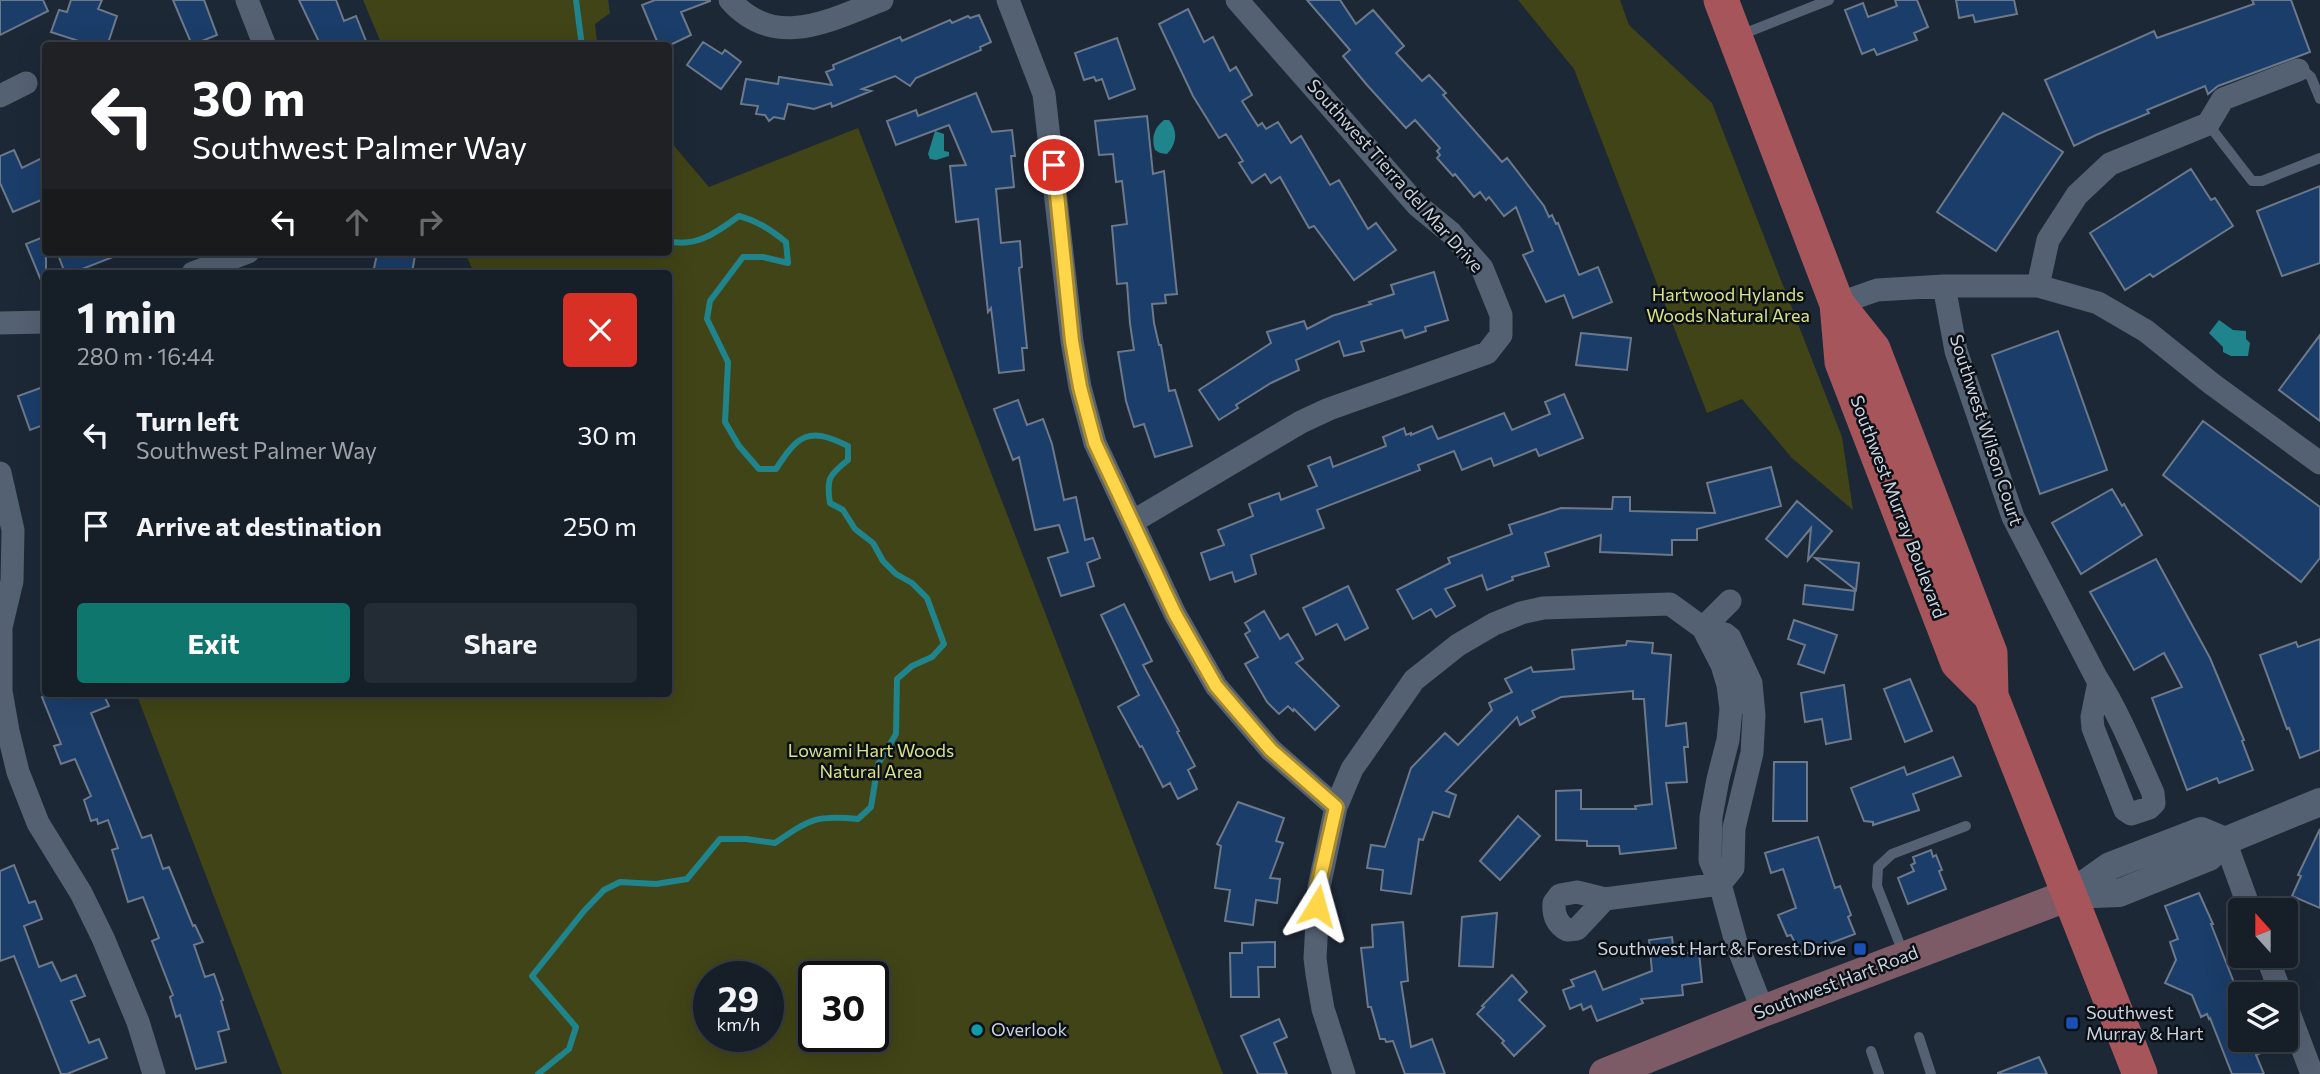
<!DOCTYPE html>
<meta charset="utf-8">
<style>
body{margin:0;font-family:Commissioner,sans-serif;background:#232b34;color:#f1f3f6;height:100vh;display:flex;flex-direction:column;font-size:26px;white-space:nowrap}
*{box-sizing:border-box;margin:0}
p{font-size:23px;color:#9ea2a8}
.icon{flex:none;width:38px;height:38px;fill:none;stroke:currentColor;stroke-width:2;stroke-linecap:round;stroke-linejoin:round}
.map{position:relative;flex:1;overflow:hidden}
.sheet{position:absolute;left:42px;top:270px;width:630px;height:427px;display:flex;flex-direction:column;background:#161e28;border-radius:7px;box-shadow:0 7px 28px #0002,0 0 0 2px #353c45}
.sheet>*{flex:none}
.hud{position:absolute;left:42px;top:42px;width:630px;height:214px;border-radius:7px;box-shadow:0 7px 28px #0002,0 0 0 2px #353c45;background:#202124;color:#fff;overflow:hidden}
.needle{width:46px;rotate:339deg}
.tools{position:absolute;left:2228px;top:898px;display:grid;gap:14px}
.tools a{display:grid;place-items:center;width:70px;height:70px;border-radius:7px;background:#161e28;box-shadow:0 7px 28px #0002,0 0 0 2px #353c45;font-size:35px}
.speed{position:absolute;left:693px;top:961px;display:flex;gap:14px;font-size:35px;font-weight:700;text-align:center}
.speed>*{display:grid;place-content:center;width:91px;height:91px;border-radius:50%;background:#161e28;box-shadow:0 7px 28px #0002,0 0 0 2px #353c45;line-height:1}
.speed small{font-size:18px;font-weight:400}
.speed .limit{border:4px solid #111;border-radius:10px;background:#fff;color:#111}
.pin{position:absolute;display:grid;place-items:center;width:60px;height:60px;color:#fff;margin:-30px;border:4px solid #fff;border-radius:50%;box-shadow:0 2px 7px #0007}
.me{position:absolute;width:77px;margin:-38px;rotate:8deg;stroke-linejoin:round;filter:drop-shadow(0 0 5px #0008)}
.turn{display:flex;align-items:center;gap:24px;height:147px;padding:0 35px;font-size:32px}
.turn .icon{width:91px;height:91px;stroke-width:2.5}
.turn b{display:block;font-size:49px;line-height:60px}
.lanes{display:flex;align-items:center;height:66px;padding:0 35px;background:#0003;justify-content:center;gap:35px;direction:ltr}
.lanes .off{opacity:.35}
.round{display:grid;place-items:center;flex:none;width:74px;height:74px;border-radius:7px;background:#232b34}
.summary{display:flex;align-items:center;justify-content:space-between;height:119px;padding:0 35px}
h1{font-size:42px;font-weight:700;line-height:52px}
.action{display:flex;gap:14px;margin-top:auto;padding:14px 35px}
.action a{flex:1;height:80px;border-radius:7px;background:#0f766e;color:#fff;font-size:28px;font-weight:700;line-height:80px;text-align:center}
.action a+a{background:#232b34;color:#f1f3f6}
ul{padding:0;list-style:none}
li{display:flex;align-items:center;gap:21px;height:91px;padding:0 35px}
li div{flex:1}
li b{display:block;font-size:26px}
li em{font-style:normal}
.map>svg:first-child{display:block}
.green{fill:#414416;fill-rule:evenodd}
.water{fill:#20848c}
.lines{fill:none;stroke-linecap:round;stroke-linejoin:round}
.stream{stroke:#20848c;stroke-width:6}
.building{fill:#1a3d69;stroke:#6c798b;stroke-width:2}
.service{stroke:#546172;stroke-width:10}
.minor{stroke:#546172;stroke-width:23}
.tertiary{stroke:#546172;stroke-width:28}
.secondary{stroke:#7d5b66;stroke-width:32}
.primary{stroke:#a6565b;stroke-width:35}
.route-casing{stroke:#a68a30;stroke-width:18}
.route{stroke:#ffd54a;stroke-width:12}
.transit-dot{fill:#1a4fb4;stroke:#0b1017;stroke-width:2.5}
.culture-dot{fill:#0f9aa8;stroke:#0b1017;stroke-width:2.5}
.labels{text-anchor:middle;stroke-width:5;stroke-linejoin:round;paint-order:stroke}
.street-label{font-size:18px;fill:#ccd3dd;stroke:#0b1017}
.park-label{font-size:18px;fill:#dbe285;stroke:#0b1017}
.poi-label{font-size:18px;fill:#ccd3dd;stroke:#0b1017;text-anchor:start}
</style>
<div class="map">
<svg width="2320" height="1074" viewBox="0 0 2320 1074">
<rect width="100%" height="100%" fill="#1d2836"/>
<path class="green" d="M363 0H608L610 13 595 24 597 42 599 45H382Z
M1518 0H1620L1629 25 1712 103 1842 437 1853 510 1792 458 1742 399 1707 413 1574 69Z
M858 128 1223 1074H282L136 693H668V273H474L465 252H668L669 140 709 187ZM768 976V1036H709V976ZM873 976V1036H814V976Z"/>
<path class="water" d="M1164 120H1169C1178 130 1177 144 1167 154L1160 153 1155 150C1151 138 1154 128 1164 120Z
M935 131 944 134V151L949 152V156L936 160 930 159 928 154Z
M2219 320 2233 330 2246 331V339L2250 343 2248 356H2231L2223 352V347L2209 333Z"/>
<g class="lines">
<path class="stream" d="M576 0 582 46
M538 1074 569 1049 576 1027 532 976 584 911 604 890 620 882 656 884 687 879 720 839H746L775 843C810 819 815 815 858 819L871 807 878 764 896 734 897 679 912 666 932 657 944 644 927 598 912 583 896 574 883 561 873 543 855 529 843 510 830 503C826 479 829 475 848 460V446C808 426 798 435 776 469H759L739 446 725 422 728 362 707 319 710 301 743 257H763L788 263 786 242C771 230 758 221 739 216 717 232 697 248 668 241"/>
</g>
<path class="building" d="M0 0H43L48 11 0 35Z
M71 0H102L98 9 117 16 107 46H77L79 41 51 32 59 10 67 12Z
M173 0H204L217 35 192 45Z
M299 0H336L344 21 356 16 368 46H321Z
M655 0H710V1L681 12 691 35 668 46H659L642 5Z
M1307 0H1340L1356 24 1373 10 1404 46 1396 53 1422 81 1429 75 1446 93 1443 95 1502 162 1507 158 1544 206 1549 217 1552 215 1556 224 1558 223 1579 275 1598 267 1612 302 1573 318 1564 295 1546 302 1523 255 1533 251 1516 207 1504 216 1489 197 1486 200 1480 192 1474 197 1455 174 1453 176 1437 158 1440 155 1437 151 1440 148 1415 120 1406 128 1367 85 1343 56 1350 50Z
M1895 0H1917L1928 27 1914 33 1917 40 1877 55 1874 49 1862 54 1845 10 1863 3 1868 17 1897 6Z
M1956 0H2014L2017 14 1975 22 1973 15 1959 18Z
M2252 0H2291L2310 52 2218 86 2208 94 2205 86 2147 110 2149 113 2096 135 2074 146 2045 80 2154 31 2157 38 2254 4Z
M1188 9 1204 42 1213 37 1230 71 1236 67 1252 95 1242 101 1258 126 1262 123 1266 129 1278 122 1291 143 1301 136 1330 185 1339 180 1368 229 1376 223 1396 250 1354 280 1314 226 1309 228 1280 177 1271 183 1265 174 1252 183 1239 163 1243 161 1226 134 1219 138 1193 96 1159 24Z
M979 15 991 42 980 47 981 50 916 78 910 86 895 76 862 89 871 91 832 107 831 103 814 109 788 104 784 119 774 117 769 121 765 115 756 114 758 106 741 104 746 79 778 84 779 77 832 85 826 72 834 69 833 65 900 37 902 41 950 20 952 23 968 16 970 18Z
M1117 38 1135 89 1109 99 1102 79 1096 81 1094 77 1084 80 1075 53Z
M703 42 722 54 725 50 741 62 721 89 687 65Z
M976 93 992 132 1012 130 1015 156H1011L1014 187 996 189 1001 243 1020 241 1022 267 1019 268 1027 348H1022L1024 370 999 373 991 308 988 312 978 219 956 222 950 166 966 165 949 125 896 145 887 121 916 110 918 116Z
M2003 113 2063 152 1996 251 1937 212Z
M1147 116 1153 174 1164 171 1177 294 1165 295 1166 303 1152 304 1154 323 1159 345H1161L1169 391 1175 390 1192 446 1155 457 1144 424 1134 427 1126 401 1118 352 1134 350 1130 324 1127 283 1117 284 1112 226 1127 224 1122 181 1116 182 1113 154 1099 155 1095 121Z
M14 150 22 168 46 156V198L13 212 0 183V156Z
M2191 169 2211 200 2215 198 2233 226 2153 277 2150 274 2125 290 2090 233Z
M2320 186V263L2282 276 2257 211Z
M46 236V290H45L26 244Z
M57 252H123V253L72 273H65Z
M383 252H401L415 255 412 273H373L377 254 382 256Z
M1434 272 1448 320 1425 327 1426 331 1405 338 1402 330 1361 342 1364 351 1344 356 1339 341 1296 360 1299 370 1271 383 1236 405 1238 408 1219 420 1199 390 1271 343 1267 332 1304 321 1307 329 1332 316 1371 304 1369 302 1394 294 1391 285Z
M2058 331 2107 470 2040 494 1992 355Z
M1581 333 1631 338 1627 370 1576 365Z
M2320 335V421L2279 390Z
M46 386V424L30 430 18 396Z
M1564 394 1583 438 1539 456 1536 449 1494 466 1491 458 1462 470 1454 451 1418 465 1420 470 1317 510 1324 528 1251 555 1256 574 1235 582 1232 572 1210 580 1201 553 1224 545 1218 530 1253 516 1249 504 1279 493 1281 500 1317 486 1308 466 1330 457 1333 467 1386 446 1383 437 1404 428 1406 435 1411 433V435L1432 426 1438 439 1504 413 1512 430 1550 414 1545 402Z
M1018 400 1027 425 1043 419 1052 444 1064 500 1076 497 1085 540 1093 538 1100 558 1087 563 1094 586 1061 596 1048 558 1068 552 1059 525 1035 530 1019 457 1013 460 994 409Z
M2203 421 2320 507V558L2301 582 2163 475Z
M1771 467 1781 506 1697 529V540H1672V555L1600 552 1601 535 1545 553 1549 566 1512 577 1513 580 1487 590 1482 575 1445 589 1455 606 1436 617 1431 609 1413 619 1397 590 1450 563 1448 558 1512 534 1509 525 1561 508 1612 509 1613 497H1630V511L1715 513 1707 483Z
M2112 489 2122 506 2124 504 2142 535 2081 574 2052 523Z
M1797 501 1832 531 1808 560 1811 528 1787 557 1766 539Z
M1815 558 1859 563 1856 590Z
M2156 559 2210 658 2244 740 2242 741 2253 770 2219 783 2217 778 2187 790 2152 698 2182 687 2164 653 2134 670 2090 592Z
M1805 585 1855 591 1853 610 1803 604Z
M1348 586 1368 628 1345 640 1337 624 1316 635 1303 608Z
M1124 604 1152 661 1143 665 1179 731 1177 732 1195 766 1188 770 1197 789 1178 799 1170 783 1163 787 1142 746 1140 747 1118 707 1139 695 1101 615Z
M1264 611 1280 639 1288 634 1303 659 1296 663 1339 706 1315 730 1294 709 1293 711 1288 706 1279 714 1267 702 1245 664 1258 657 1245 634 1250 631 1245 623Z
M1794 620 1837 635 1824 673 1798 664 1805 645 1788 639Z
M2320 639V750L2300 758 2289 728 2287 729 2260 655 2296 642 2298 647Z
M1627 641 1653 643 1652 653 1671 655 1666 726 1686 723 1688 747H1684L1687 782 1666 783 1676 848 1620 854 1619 846H1587V841L1556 840V791L1581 790V809H1636L1635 806 1652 804 1644 699H1633V691L1561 697 1532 711 1535 717 1520 725 1517 717 1446 791 1456 795 1449 817 1433 812 1423 840 1419 839 1411 894 1381 890 1383 870 1367 868 1371 845 1385 847 1411 768 1445 733 1458 745 1492 710 1489 703 1512 692 1505 679 1531 667 1533 672 1574 669 1572 650 1626 645Z
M1910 679 1932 731 1905 742 1884 689Z
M1844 685 1851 739 1826 744 1822 719 1805 722 1801 693Z
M54 693H103L109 706 91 713 142 838 151 835 163 869 169 867 193 926 195 925 203 942 194 945 205 977 214 974 223 1000 221 1001 229 1029 218 1032 226 1062 196 1069 180 1015 176 1017 170 997 173 995 152 941 159 938 143 897 128 902 112 850 118 848 108 820 98 824 97 819 91 821 84 800 91 796 75 759 61 764 54 746 61 744 42 697Z
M1953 757 1961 776 1913 794 1919 810 1873 825V822L1864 821 1851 788 1904 767 1907 775Z
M1774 762H1807V821H1773Z
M1238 802 1284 818 1276 841 1283 843 1270 878 1280 879 1277 903 1256 900 1253 925 1225 921 1230 890 1215 888 1221 846 1217 844Z
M1518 816 1540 836 1500 880 1480 861Z
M2320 829V908L2292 896 2301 876 2298 875Z
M1818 837 1835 888 1840 886 1851 915 1848 917 1855 934 1802 954 1797 942 1795 943 1791 935 1787 936 1778 915 1796 908 1783 869 1771 873 1765 853Z
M1931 850 1933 857 1936 855 1942 870 1939 871 1946 889 1908 904 1898 878 1914 871 1911 865 1915 863 1913 857Z
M14 865 29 903 35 901 42 919 24 926 39 967 52 962 61 981 76 975 85 996 71 1001 89 1043 99 1039 107 1058 67 1074H61L14 956 0 961V871Z
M2199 893 2213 924H2211L2240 998V1040H2255L2261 1053 2256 1055 2264 1074H2232L2210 1018 2209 1019 2207 1014 2201 1017 2192 995 2165 983 2176 960 2170 942 2178 939 2165 906Z
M1497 913 1493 967 1459 966 1462 917Z
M1403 922 1408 981 1401 982 1411 1047 1432 1039 1445 1074H1405L1393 1041 1386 1042 1385 1039H1380L1371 1007H1368L1361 948 1373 947 1372 925Z
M1672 937 1674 954 1699 952 1702 982 1682 985 1683 995 1641 999 1643 1003 1597 1021 1591 1006 1583 1010 1581 1004 1570 1009 1563 990 1574 986 1571 980 1595 971 1603 990 1652 971 1649 940Z
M1275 942V967H1258L1259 997H1231L1230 953H1242V943Z
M1512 975 1527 992 1519 1000 1545 1026 1514 1056 1502 1043 1504 1041 1477 1014 1484 1007 1482 1006Z
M1279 1019 1287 1037 1274 1043 1287 1074H1258L1241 1036Z
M2039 1057 2047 1074H1998V1073Z"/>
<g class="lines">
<path class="service" d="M1738 36 1829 0
M2298 70H2303L2311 77 2320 99
M2208 124 2252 181H2262L2320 158
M1904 955 1877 886 1878 867 1892 854 1966 826
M1919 1037 1931 1074
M1871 1051 1879 1074"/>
<path class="minor" d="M247 0 265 46
M730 0C775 51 830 20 882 0
M1008 0 1044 94 1072 341 1080 387 1095 443 1175 614 1216 686 1271 750 1336 807
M0 96 26 83
M193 273 248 252
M1944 286 1956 351 2013 517 2096 677C2119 713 2135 753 2153 793L2154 803 2149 808 2131 814 2125 810 2093 728 2092 717 2099 682
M2038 286 2048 240 2077 195 2110 164 2208 124 2223 99 2298 70
M1837 304 1877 290 1944 286H2038L2098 303 2146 331 2212 384 2320 463
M0 323 46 322
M0 473 13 530 12 581 1 627V691L8 731 18 772 38 823 81 893 103 938 138 1022 154 1074
M1132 522 1301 422 1329 409 1487 353 1501 335V315L1482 268 1451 233 1417 205 1237 0
M1703 628 1722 665 1728 685 1731 709 1728 740 1718 779 1711 817 1710 860 1720 884 1736 942 1763 1011
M1703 628 1730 601
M2225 841 2250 910
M1577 892 1605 899 1577 929 1567 930C1557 924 1553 915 1554 903L1560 895Z
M1605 899 1720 884
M2267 956 2281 994
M2286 1005 2312 1074
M1344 1074 1323 1009 1317 974 1315 958 1319 887 1336 807 1352 769 1414 680 1458 645 1494 624 1521 613 1543 608 1670 604 1703 628 1725 634 1730 638 1751 683 1754 715 1752 753 1734 828 1733 868 1720 884"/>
<path class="tertiary" d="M2069 895 2119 893 2209 857 2225 841 2320 802
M2069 895 2110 866 2201 831 2225 841"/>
<path class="secondary" d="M1605 1074 1763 1011 2069 895"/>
<path class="primary" d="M1721 0 1837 304 1842 362 1941 619 1958 663 1991 696
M1837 304 1873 349 1990 653 1991 696 2140 1074"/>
</g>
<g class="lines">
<g class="route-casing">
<path id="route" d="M1054 165 1072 341 1080 387 1095 443 1175 614 1216 686 1271 750 1336 807 1318 887 1317 906"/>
</g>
<use href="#route" class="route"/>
</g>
<g class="transit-dot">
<rect x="1853" y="942" width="14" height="14" rx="3.5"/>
<rect x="2065" y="1016" width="14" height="14" rx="3.5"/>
</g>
<circle class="culture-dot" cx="977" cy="1030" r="7"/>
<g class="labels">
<g class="street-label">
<text transform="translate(1395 176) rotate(48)" y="6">Southwest Tierra del Mar Drive</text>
<text transform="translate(1986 430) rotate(72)" y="6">Southwest Wilson Court</text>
<text transform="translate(1898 507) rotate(69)" y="6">Southwest Murray Boulevard</text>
<text transform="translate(1836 983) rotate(-21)" y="6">Southwest Hart Road</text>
</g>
<g class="park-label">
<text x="1728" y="301">Hartwood Hylands<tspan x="1728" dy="21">Woods Natural Area</tspan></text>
<text x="871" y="757">Lowami Hart Woods<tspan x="871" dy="21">Natural Area</tspan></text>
</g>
<g class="poi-label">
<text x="1846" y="955" text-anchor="end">Southwest Hart &amp; Forest Drive</text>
<text x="2086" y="1019">Southwest<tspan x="2086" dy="21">Murray &amp; Hart</tspan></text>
<text x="991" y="1036">Overlook</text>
</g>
</g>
</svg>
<div class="tools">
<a><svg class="needle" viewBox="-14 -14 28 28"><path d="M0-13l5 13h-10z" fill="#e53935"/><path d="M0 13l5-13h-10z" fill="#9ea2a8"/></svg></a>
<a><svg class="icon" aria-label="layers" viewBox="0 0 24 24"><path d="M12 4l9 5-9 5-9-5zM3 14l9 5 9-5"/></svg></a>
</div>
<div class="speed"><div>29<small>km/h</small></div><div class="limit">30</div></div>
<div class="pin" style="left:1054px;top:165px;background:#d93025"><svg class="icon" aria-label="arrive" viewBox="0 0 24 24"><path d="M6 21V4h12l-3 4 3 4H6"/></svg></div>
<svg class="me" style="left:1317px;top:906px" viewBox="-20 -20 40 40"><path d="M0-17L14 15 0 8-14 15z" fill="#ffd54a" stroke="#fff" stroke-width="4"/></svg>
<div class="hud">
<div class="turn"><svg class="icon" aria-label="left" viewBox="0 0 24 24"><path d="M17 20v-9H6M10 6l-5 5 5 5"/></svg><div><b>30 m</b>Southwest Palmer Way</div></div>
<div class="lanes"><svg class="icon" aria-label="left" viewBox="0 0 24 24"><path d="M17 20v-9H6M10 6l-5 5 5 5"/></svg><svg class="icon off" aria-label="ahead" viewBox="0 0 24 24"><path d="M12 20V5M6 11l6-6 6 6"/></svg><svg class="icon off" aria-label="right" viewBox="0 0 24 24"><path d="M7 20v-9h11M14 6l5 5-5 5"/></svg></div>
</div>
<section class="sheet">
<div class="summary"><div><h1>1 min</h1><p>280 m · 16:44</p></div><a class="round" style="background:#d93025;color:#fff"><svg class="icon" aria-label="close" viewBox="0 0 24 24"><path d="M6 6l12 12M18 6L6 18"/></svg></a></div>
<ul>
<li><svg class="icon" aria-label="left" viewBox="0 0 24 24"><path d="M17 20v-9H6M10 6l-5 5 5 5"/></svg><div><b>Turn left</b><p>Southwest Palmer Way</p></div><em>30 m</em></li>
<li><svg class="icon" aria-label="arrive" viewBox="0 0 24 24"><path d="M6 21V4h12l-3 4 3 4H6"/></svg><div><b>Arrive at destination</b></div><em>250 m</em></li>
</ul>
<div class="action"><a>Exit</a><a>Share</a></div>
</section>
</div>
